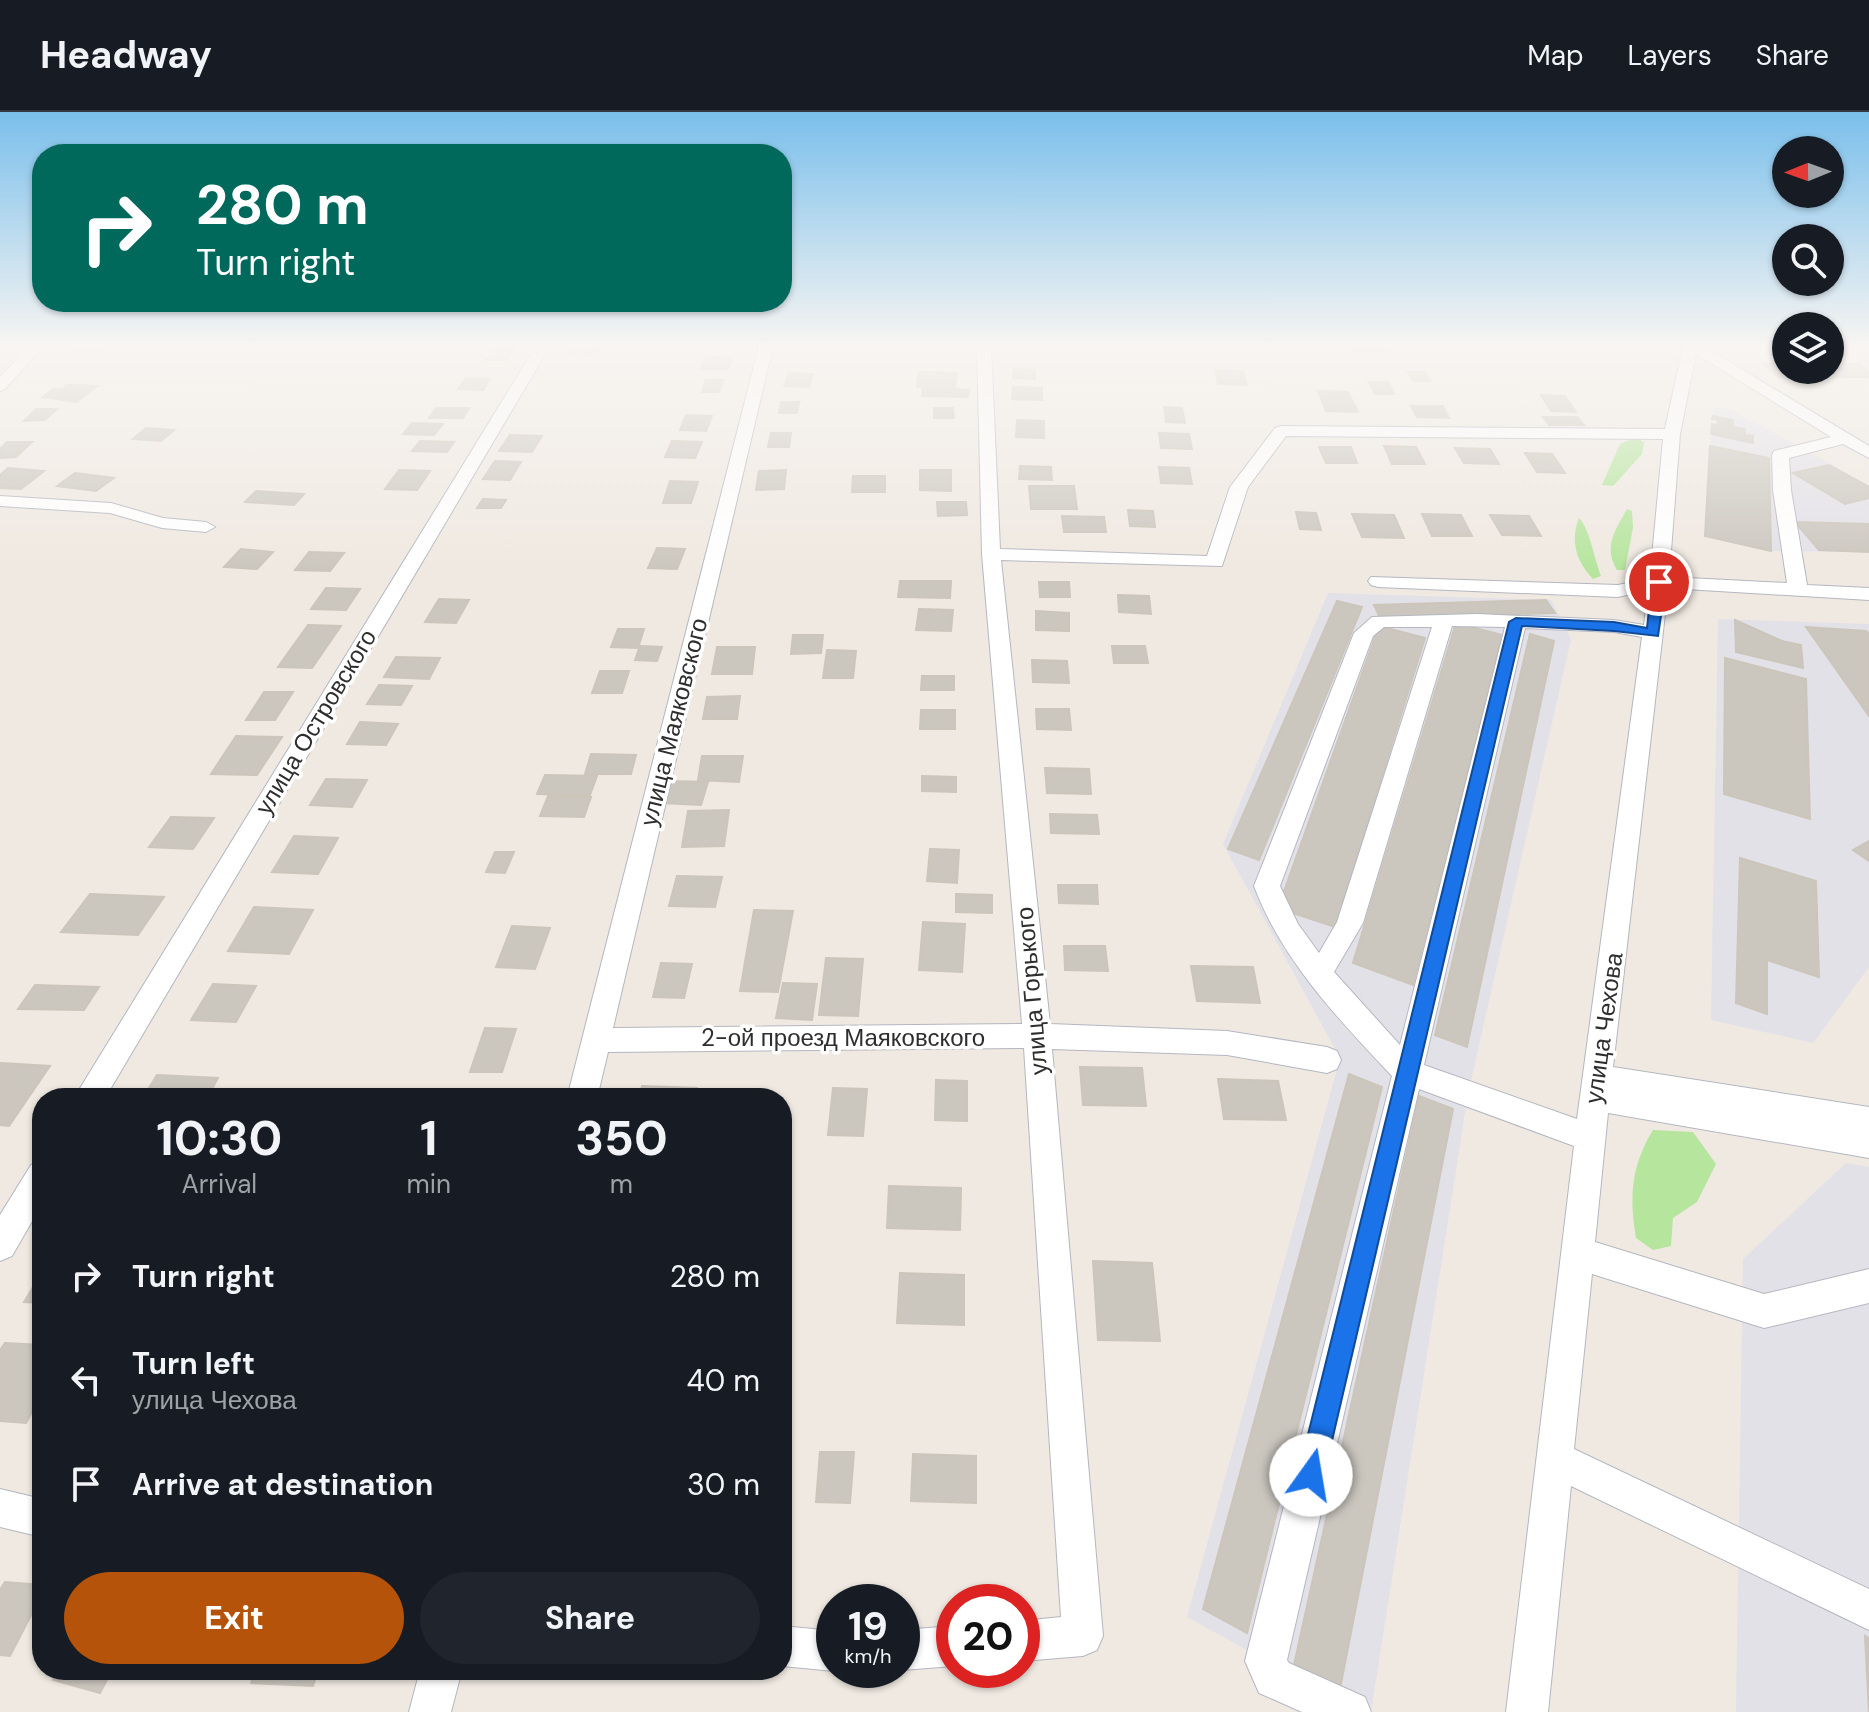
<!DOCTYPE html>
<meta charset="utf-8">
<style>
body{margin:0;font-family:"DM Sans",sans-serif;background:#20242c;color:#f1f3f6;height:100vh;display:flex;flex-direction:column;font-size:30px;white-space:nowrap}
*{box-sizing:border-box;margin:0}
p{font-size:26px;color:#9ea1a6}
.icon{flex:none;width:44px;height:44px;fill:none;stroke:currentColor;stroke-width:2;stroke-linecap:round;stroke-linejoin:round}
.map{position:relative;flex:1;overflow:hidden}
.sheet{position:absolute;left:32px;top:976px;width:760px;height:592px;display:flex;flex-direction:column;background:#171b24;border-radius:32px;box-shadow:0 2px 6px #0004}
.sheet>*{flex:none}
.banner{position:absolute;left:32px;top:32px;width:760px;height:168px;border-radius:32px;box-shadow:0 2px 6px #0004;background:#00695c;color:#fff;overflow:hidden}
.needle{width:52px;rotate:269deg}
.controls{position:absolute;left:1772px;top:24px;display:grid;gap:16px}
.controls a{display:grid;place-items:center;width:72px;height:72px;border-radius:50%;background:#171b24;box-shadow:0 2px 6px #0004;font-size:40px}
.speed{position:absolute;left:816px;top:1472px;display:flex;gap:16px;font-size:40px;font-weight:700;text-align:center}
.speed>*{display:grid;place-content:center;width:104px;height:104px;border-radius:50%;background:#171b24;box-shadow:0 2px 6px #0004;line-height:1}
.speed small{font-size:20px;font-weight:400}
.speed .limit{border:12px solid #d22;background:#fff;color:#111}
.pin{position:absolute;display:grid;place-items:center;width:68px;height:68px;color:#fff;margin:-34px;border:4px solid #fff;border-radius:50%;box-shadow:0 2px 8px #0007}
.me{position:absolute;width:88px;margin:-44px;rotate:13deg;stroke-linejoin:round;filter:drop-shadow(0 0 6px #0008)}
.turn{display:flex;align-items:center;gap:28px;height:168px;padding:0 32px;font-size:36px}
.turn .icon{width:104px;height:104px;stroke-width:2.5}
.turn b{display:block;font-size:56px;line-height:68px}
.eta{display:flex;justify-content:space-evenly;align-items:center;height:136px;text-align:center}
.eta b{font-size:48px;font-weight:700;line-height:56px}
.button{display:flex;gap:16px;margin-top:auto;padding:16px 32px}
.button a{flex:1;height:92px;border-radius:48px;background:#b45309;color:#fff;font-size:32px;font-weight:700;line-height:92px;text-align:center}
.button a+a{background:#20242c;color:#f1f3f6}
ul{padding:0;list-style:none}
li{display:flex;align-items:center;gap:24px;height:104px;padding:0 32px}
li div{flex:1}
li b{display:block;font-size:30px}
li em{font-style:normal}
header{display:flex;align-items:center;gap:48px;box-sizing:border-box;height:112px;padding:0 40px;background:#171b24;border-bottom:2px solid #363941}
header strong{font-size:38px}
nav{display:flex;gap:44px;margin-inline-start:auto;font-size:28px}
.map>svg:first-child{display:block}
.industrial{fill:#e3e1e8}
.green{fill:#b6e59e}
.building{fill:#cbc7bf;stroke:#cbc5ba;stroke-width:2}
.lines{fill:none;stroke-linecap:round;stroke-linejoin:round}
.minor-casing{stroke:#b4b7c1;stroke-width:2}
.minor{fill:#fff;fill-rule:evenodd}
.route{fill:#1a73e8;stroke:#114b97;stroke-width:2}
.labels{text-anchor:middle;stroke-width:7;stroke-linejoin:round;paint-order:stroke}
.street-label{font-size:24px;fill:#2e2e2e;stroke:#fff}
</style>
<header>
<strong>Headway</strong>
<nav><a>Map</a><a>Layers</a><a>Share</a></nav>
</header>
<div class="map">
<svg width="1869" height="1600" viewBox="0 0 1869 1600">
<rect width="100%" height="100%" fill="#efe9e1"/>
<path class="industrial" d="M1714 295 1733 298 1869 374V440L1771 439 1705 424 1710 334 1712 312 1717 313 1718 309 1712 307Z
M1328 481 1551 488 1571 527 1468 982 1371 1600H1358L1187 1505 1340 946 1223 732Z
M1718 507 1869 512V855L1813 931 1711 908Z
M1846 1051 1869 1055V1600H1736L1743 1147Z"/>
<path class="green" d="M1635 326 1644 330 1642 342 1613 374 1602 373 1620 332Z
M1627 397 1632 399 1633 416 1625 458H1617C1603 434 1615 419 1627 397Z
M1579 406C1589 415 1595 449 1601 464L1593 467C1576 449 1570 429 1579 406Z
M1653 1018 1693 1020 1716 1052 1697 1090 1673 1106 1671 1134 1653 1138 1636 1126C1629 1085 1631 1054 1653 1018Z"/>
<path class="building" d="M84 234H107L98 240H76Z
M495 234 515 235 506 248H486Z
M576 234H600L595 243 570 242Z
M1351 234H1385L1388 240 1354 239Z
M706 244 733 245 728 257H700Z
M1764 252H1786V258H1793L1802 265H1778Z
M1830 252H1860L1869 260V265H1839L1830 258Z
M1014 257 1035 258V267L1013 266Z
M1215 258 1243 259 1247 273 1218 272Z
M1793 258H1830L1839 265H1802Z
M919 260 957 261 955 276 917 275Z
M1408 260H1425L1430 269H1413Z
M789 261 813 262 809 275 784 274Z
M466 266 490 267 483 278 458 277Z
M706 268H723L719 280H702Z
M1369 270H1388L1394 282H1375Z
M67 273H82L97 274 77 290 43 285 53 277H62Z
M1013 275 1042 276V288L1012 287Z
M923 276 969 278 968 285 922 284Z
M1318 279 1348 280 1358 300 1326 299Z
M1541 283 1565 284 1576 300 1551 299Z
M781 290H799L797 301H779Z
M1411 294H1443L1449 306 1417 305Z
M1164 295 1182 296 1185 311 1166 310Z
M436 296H469L463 306H429Z
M934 296H953L954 306H934Z
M36 297H57L45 308 24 309Z
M686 303 712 304 706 319 680 318Z
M1713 304 1733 308V315L1745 317V323L1753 324V331L1711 322 1712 312 1717 313 1718 308 1712 307Z
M1543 305H1577L1584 313H1549Z
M1017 308 1044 309V326L1016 325Z
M412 311 443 312 434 323 403 322Z
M146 316 174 318 161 329 133 327Z
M771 321H791L789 335H768Z
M1159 321 1189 322 1192 337 1161 336Z
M510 323 542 324 532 340 499 339Z
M420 329 454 330 447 340 412 339Z
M672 329 702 330 695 346 665 345Z
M7 330H32L16 345 0 346V337Z
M1384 334 1416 335 1425 352H1392Z
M1710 334 1769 346 1771 439 1705 424Z
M1319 335H1351L1357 351H1326Z
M1455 336 1490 337 1499 352 1464 351Z
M1525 341 1552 342 1565 361 1537 360Z
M495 349 521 350 510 368 483 367Z
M1829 353 1869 375V386L1845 392 1793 361Z
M1020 354 1051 355 1052 368 1019 367Z
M1159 355 1189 356 1192 372 1161 371Z
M8 356 44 359 21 377 0 376V363Z
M399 358 430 359 417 378 385 377Z
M786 358 784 377 756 378 759 359Z
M920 358H951V379L920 378Z
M75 361 114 366 96 379 57 374Z
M853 364H885V380H852Z
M670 369 698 370 691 391H663Z
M1029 374H1074L1077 397H1031Z
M256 379 304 382 294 393 245 390Z
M483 387 506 388 501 396H477Z
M937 390H966L967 403 938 404Z
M1128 398 1153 399 1155 415 1130 414Z
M1296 400 1316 401 1321 418 1300 417Z
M1352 402 1394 403 1404 426 1362 425Z
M1422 402 1461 403 1472 424H1432Z
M1490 403 1529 404 1541 424 1502 423Z
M1062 404 1104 405 1106 420H1064Z
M1795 410 1869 412V440L1819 438Z
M657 436 685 437 677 457 648 456Z
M241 437 273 440 257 457 224 455Z
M309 440 344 441 330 459 295 458Z
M900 469H951L950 486 898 485Z
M1039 470H1069L1070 485H1040Z
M326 476 360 477 346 498 311 497Z
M1118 483 1149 484 1151 502 1119 500Z
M439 487 469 488 456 511 425 510Z
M1546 488 1555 501 1380 506 1374 493Z
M1337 489 1362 495 1259 748 1228 737Z
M919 497 953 498 951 519 916 518Z
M1036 499 1069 501V519L1036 518Z
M1735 508 1782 529 1801 533 1803 556 1736 540Z
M1456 511 1502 523 1413 873 1353 851Z
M308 513 341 514 312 556 278 555Z
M1379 514 1425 526 1335 815 1278 796Z
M1806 515 1866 519 1869 522V604Z
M618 517H644L638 536 611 535Z
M1530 522 1554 529 1467 935 1435 923Z
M793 523H823L821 541 791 542Z
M640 534 662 535 657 549 635 548Z
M1112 534H1145L1148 551H1114Z
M717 535H755L752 562H712Z
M827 538 856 539 853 566H823Z
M396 545 440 546 429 567 384 565Z
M1725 546 1806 567 1810 707 1724 682Z
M1032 548 1067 549 1069 571 1033 570Z
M600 559H629L622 581H592Z
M922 564H954V578H921Z
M379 573 412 574 401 593 367 592Z
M264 580H293L275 608H246Z
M740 584 737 607H703L707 585Z
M1036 597H1069L1071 618 1037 617Z
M921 598H955V617H920Z
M360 610 398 612 386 633 347 632Z
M236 624 282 625 257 663 211 662Z
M591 642 636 643 631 662H585Z
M702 644H743L739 670 698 668Z
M1045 656 1089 657 1091 682 1047 681Z
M545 663 597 664 590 683 537 682Z
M922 664 956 665V680L922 679Z
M326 667 367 668 352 695 310 693Z
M669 669 708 670 701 693 661 691Z
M548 684 591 685 584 705 540 704Z
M729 698 724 734 682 735 688 699Z
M1050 702 1097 703 1099 722 1051 721Z
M171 705 214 706 193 737 149 735Z
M294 724 338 726 318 762 272 760Z
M1869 729V749L1853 738Z
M930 737 959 738 957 771 927 769Z
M495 740H514L505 761 486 760Z
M1740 746 1816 769 1819 865 1767 848V902L1736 891Z
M677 764 722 765 715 795 669 794Z
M1058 773H1097L1098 792 1059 791Z
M90 782 164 785 138 823 61 820Z
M956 782 992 783V801L956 800Z
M254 795 313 798 289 842 228 839Z
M754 798 793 799 778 880 740 879Z
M923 810 965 812 962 860 919 858Z
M512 814 550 816 535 857 496 855Z
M1064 834H1105L1108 859 1065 858Z
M826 846 863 847 858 904 819 903Z
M661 851 692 852 684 886 653 885Z
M1191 854 1253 855 1260 891 1197 889Z
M783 871 817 872 812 908 776 906Z
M213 872 256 874 236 910 191 908Z
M35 873 99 875 84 898 18 897Z
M485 916 516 917 502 960H470Z
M0 951 50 954 9 1014 0 1013Z
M1080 955 1142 956 1146 994 1083 993Z
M1349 962 1382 975 1247 1521 1203 1497Z
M157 963 218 966 207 986H143Z
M1218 967 1278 969 1286 1008 1224 1007Z
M936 968 967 969V1009L935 1008Z
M642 974 697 976 695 986H639Z
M833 976 867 977 863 1024 828 1023Z
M1419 984 1453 997 1340 1577 1294 1553Z
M889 1074 961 1076 960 1118 887 1116Z
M1093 1149 1152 1151 1160 1229 1098 1228Z
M42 1160V1191L24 1190Z
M900 1161 964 1163V1213L897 1211Z
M5 1231 42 1233V1282L26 1311 0 1309V1238Z
M820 1340H854L850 1391 816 1390Z
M913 1342 976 1344V1391L911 1389Z
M5 1470 42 1473V1482L10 1544 0 1543V1478Z
M1865 1524 1869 1526V1600Z
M59 1558H112L100 1581 53 1568Z
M255 1558H318L313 1574 251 1571Z"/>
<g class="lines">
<g class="minor-casing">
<path id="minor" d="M29 234H44L5 277 0 279V265Z
M536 234H550L105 986H74Z
M759 234H773L613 916 1022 912 982 442 977 234H991L1000 437 1207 444 1230 375 1275 316 1281 314 1665 317 1683 234H1703L1869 334V346L1843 332 1789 346 1791 378 1807 473 1869 476V488L1668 476 1613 955 1869 995V1046L1608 1001 1595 1130 1764 1182 1869 1157V1191L1764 1216 1592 1162 1574 1337 1869 1477V1518L1571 1374 1548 1600H1506L1574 1034 1419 977 1287 1548 1289 1551 1365 1585 1371 1600H1302L1259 1581 1245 1549 1392 964C1339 908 1281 847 1254 774L1354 521 1372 505 1477 502 1614 508 1644 513 1648 478 1618 485 1378 475 1371 473 1368 469 1371 465 1618 473 1650 466 1663 327 1286 324 1248 375 1222 454 1001 448 1050 912 1227 919 1327 935 1337 939 1341 948 1337 957 1327 961 1227 943 1052 937 1103 1524 1097 1538 1083 1544 1022 1549V1509L1061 1505 1024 936 608 940 597 986H567ZM1696 242 1831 325 1774 339 1772 343 1773 378 1787 471 1669 465 1680 322ZM1452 514 1505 515 1400 933 1334 860 1363 811ZM1384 515H1432L1337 810 1319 841 1298 812 1280 774 1373 524ZM1525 516 1614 520 1642 525 1577 1007 1424 953Z
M0 384 111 391 163 406 206 410 215 415 206 420 162 416 110 401 0 394Z
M42 1048V1092L12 1144 0 1149V1103L31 1053Z
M0 1377 42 1387V1425L0 1415Z
M782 1514 834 1519V1558H838L834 1559 782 1554Z
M954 1514V1554L902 1558H901L902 1518Z
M420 1558H462L451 1600H409Z"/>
</g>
<use href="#minor" class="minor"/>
</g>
<linearGradient id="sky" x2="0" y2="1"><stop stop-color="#7abfeb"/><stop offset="0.51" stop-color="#f8f5f2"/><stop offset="1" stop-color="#f8f5f2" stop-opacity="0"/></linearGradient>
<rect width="1869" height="458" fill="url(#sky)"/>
<path class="route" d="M1659 466 1666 470 1658 524 1614 519 1522 514 1324 1363 1320 1372 1311 1376 1301 1372 1298 1363 1509 510 1516 506 1614 510 1647 516 1652 470Z"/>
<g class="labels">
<g class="street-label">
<text transform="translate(316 610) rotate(-59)" y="8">улица Островского</text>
<text transform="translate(674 610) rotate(-76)" y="8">улица Маяковского</text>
<text transform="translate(1032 879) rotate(-95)" y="8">улица Горького</text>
<text transform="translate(1604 916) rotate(-82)" y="8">улица Чехова</text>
<text x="843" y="934">2-ой проезд Маяковского</text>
</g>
</g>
</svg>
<div class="controls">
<a><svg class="needle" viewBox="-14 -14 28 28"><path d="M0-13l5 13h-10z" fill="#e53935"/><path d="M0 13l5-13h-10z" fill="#9ea1a6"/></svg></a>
<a><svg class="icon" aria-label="search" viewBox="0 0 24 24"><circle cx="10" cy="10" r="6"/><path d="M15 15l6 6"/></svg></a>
<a><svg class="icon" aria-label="layers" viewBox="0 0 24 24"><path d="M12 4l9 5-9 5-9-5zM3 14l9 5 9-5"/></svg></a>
</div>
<div class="speed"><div>19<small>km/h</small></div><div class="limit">20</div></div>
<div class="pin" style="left:1659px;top:470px;background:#d93025"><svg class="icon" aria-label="arrive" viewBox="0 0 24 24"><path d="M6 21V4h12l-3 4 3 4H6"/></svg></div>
<svg class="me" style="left:1311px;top:1363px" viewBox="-20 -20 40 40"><circle r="19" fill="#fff"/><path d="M0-13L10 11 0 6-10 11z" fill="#1a73e8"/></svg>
<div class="banner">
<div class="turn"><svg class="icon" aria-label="right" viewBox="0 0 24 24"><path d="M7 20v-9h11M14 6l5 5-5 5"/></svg><div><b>280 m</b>Turn right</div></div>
</div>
<section class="sheet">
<div class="eta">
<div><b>10:30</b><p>Arrival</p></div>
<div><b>1</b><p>min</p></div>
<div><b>350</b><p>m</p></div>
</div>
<ul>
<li><svg class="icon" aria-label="right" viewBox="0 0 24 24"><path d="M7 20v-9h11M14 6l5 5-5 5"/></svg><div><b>Turn right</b></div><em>280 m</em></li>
<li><svg class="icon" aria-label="left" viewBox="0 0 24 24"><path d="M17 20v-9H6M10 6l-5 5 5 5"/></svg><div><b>Turn left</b><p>улица Чехова</p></div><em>40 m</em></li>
<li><svg class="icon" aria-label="arrive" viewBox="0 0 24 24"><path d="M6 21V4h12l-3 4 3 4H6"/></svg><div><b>Arrive at destination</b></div><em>30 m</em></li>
</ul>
<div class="button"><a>Exit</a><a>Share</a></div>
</section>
</div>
